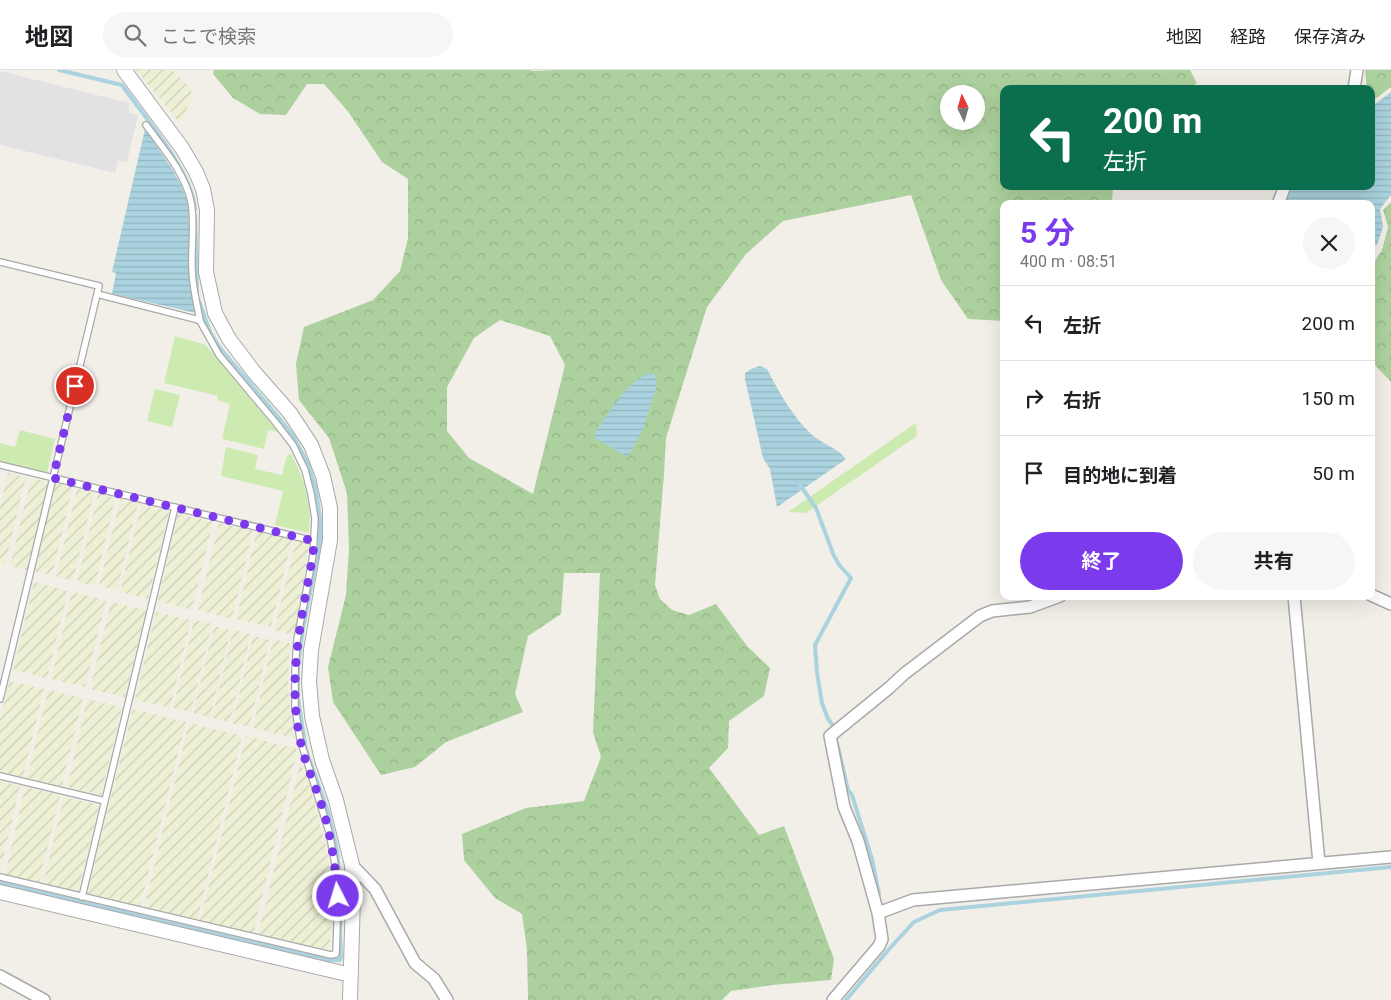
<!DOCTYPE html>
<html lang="ja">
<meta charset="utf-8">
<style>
body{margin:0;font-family:Roboto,"Noto Sans JP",sans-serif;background:#f6f6f6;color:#202124;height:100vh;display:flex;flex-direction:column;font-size:19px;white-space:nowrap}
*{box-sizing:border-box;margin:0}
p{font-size:16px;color:#757577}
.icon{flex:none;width:28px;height:28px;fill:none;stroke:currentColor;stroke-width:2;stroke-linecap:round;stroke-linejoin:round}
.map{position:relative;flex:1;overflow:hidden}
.panel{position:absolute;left:1000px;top:130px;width:375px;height:400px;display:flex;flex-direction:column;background:#fff;border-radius:10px;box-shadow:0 5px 20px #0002}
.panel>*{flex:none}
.banner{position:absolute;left:1000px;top:15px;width:375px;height:105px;border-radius:10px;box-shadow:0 5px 20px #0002;background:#0b6e4f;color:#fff;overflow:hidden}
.needle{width:32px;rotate:355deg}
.tools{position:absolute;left:940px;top:15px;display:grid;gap:10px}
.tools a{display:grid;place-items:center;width:45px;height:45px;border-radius:50%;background:#fff;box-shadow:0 5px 20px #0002;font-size:25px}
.pin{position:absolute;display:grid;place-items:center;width:42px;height:42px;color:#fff;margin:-21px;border:2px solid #fff;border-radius:50%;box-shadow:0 1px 5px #0007}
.me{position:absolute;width:55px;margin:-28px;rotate:355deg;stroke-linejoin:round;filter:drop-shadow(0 0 4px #0008)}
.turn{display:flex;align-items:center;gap:18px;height:105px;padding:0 20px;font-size:22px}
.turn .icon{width:65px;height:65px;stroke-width:2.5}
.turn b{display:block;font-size:35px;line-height:42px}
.round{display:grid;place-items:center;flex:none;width:52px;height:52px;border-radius:26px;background:#f6f6f6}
.summary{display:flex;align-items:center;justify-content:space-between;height:85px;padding:0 20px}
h1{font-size:30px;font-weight:700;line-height:38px;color:#7c3aed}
.cta{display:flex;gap:10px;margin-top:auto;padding:10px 20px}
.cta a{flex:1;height:58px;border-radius:30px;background:#7c3aed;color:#fff;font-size:20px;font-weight:700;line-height:58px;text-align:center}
.cta a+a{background:#f6f6f6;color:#202124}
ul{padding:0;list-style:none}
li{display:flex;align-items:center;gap:15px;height:75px;padding:0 20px;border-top:1px solid #e0e0e0}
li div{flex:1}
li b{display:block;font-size:19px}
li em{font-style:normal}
header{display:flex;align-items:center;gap:30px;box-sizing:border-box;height:70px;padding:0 25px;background:#fff;border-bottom:1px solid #e0e0e0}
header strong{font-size:24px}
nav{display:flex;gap:28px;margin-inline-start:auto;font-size:18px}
.search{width:350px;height:45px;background:#f6f6f6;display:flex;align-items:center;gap:12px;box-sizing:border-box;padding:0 18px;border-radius:28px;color:#757577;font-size:19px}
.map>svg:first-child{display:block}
.farmland{fill:url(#farmland-furrows)}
.grass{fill:#cdebb0}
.forest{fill:url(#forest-crowns);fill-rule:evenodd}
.parking{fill:#e2e2e2}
.water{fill:url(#water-rules)}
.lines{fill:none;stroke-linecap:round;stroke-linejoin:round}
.stream{stroke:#aad3df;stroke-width:4}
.service-casing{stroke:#a9a9a9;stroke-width:8}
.minor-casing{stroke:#a9a9a9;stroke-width:14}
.tertiary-casing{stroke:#a9a9a9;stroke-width:16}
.service{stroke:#fff;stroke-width:5.5}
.minor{stroke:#fff;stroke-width:11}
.tertiary{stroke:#fff;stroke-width:14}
.route{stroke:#7c3aed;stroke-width:9;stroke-dasharray:0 16.2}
</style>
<header>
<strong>地図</strong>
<div class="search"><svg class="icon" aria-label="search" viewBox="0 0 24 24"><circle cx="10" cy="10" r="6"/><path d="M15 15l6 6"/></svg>ここで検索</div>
<nav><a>地図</a><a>経路</a><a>保存済み</a></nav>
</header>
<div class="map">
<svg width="1391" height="930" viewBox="0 0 1391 930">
<defs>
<pattern id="farmland-furrows" width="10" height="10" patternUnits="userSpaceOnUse" patternTransform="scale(1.25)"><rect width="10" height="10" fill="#eef0d5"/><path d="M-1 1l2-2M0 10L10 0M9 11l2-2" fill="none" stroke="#ccceb7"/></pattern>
<pattern id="forest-crowns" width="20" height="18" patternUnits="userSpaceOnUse" patternTransform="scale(1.25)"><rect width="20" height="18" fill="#add19e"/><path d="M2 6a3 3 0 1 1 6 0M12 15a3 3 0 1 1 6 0" fill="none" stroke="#95b388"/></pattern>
<pattern id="water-rules" width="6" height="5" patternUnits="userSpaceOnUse" patternTransform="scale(1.25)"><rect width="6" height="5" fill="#aad3df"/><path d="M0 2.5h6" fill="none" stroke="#92b5bf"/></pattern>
</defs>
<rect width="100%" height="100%" fill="#f2efe9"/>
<path class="farmland" d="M136 0H172L189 17 192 24 190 32 180 53Z
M8 403 26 407 5 495 0 494V438Z
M31 408 48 412 27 500 10 496Z
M56 413 73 417 52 505 35 501Z
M77 419 94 423 73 511 56 507Z
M98 424 115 428 95 516 77 512Z
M120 429 138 433 117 520 99 516Z
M141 435 169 441 148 529 120 522Z
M178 444 213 452 192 540 158 531Z
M219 453 253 461 232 549 198 540Z
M257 461 292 469 271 557 236 549Z
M296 471 309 474 295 565 274 560Z
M34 512 68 521 47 608 13 600Z
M72 522 106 530 85 617 51 609Z
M111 532 146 540 125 627 90 619Z
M156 542 191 550 170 638 135 630Z
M194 550 212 554 191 642 173 638Z
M214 556 231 560 210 647 193 643Z
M233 560 251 564 230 652 212 648Z
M253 566 270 570 249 657 232 653Z
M273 569 292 574 289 587 288 620 294 668 253 658Z
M9 611 44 619 23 707 0 702V649Z
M48 620 83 628 62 716 27 708Z
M87 629 122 637 101 725 67 717Z
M133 639 186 652 140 837 87 824Z
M189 653 242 666 197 851 144 838Z
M246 666 298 679 253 864 200 851Z
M300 694 308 710 327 780 331 816 332 848 329 880 258 864Z
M0 712 20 716 0 802Z
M25 717 60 725 39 813 5 805Z
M64 727 99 735 78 822 43 814Z"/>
<path class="grass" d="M175 266 206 275 278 362 268 360 264 379 222 369 230 334 217 330 218 326 164 313Z
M155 319 180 325 172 357 147 351Z
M916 353 917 366 806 443 788 442Z
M20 360 55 369 47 403 0 391V373L15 377Z
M226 377 258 385 255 399 282 405 287 385 291 384C304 408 312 435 309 463L275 455 283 421 221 406Z"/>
<path class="forest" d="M214 0H529L533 1 556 0H1190L1197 13 1187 19H1004V116H1113L1112 134H1004V251L968 249 941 210 911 125 783 151 746 184 707 237 666 368 664 404 655 515 660 529 672 540 689 545 716 534 747 576 770 598 764 626 729 651 728 678 709 698 759 765 784 756 834 889 831 910 772 915 731 921 722 930H528L527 880 522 844 495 828 464 790 462 764 526 738 584 731 601 687 593 662 600 503H564L561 544 528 566 515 624 523 642 446 672 415 697 381 705 333 632 328 597 346 525 349 478 347 423 329 368 299 330 296 294 304 257 373 230 400 201 408 168V109L382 92 347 40 324 14H307L286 45 260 44 233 28 213 4ZM949 24H976V51H949ZM500 250 550 266 565 295 533 424 469 388 447 361V317L474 268Z
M1365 0H1391V17L1371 32V19H1367Z
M1391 132V312L1371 291V197L1382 180 1388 157 1383 140Z"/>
<path class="parking" d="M0 1 129 33V43L138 45 127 92 118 90 115 103 0 75Z"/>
<path class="water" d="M1391 22V125L1380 139 1383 157 1377 175 1371 176V134H1285L1293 116H1371V37Z
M145 59 172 99 181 115 188 133 191 214 196 243 112 224 116 203 112 202Z
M760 296 767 299C779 322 792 346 811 364 822 374 838 378 846 389L777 437 770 399 763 388 745 309V303L751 299Z
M650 303 655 305 657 312 656 319 642 362 628 387 595 368V362C610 342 626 312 650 303Z"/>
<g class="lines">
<path class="stream" d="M59 0 122 15C145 48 191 99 195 139
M195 146 197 224
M800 415 816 438 834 486 840 496 851 508 815 575 817 603 822 633 828 649 832 654
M837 673 848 720 852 725 872 789 879 824
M0 813 327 890H340L341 887 340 861 341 826 337 780 328 742 306 680 298 628V596L303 558 320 473V449L316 419 307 392 293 366 279 348 220 278 210 262 199 231
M846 930 890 878 914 852 940 840 1391 797"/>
<g class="service-casing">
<path id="service" d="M146 55C163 78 185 103 191 132 195 153 191 176 192 198 192 216 197 233 200 251
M0 192 99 216 0 629
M0 395 314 471
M0 706 105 731
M0 807 331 885 336 884 338 826 335 794 329 762 300 669 295 638V601L297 570 313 485 315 449 311 424 305 400 293 375 276 353 219 285 200 251 195 249 97 224
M82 827 175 437"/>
</g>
<g class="minor-casing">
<path id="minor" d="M1354 19 1357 0
M1278 134 1285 116
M1371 525 1391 534
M1294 526 1319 793
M352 795 375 819 415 893 434 909 447 930
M878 843 913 830 1391 787
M0 906 44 930
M833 930 879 876 882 869 878 843 858 771 844 737 830 666 889 618 904 604 980 546 992 541 1030 537 1060 526"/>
</g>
<g class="tertiary-casing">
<path id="tertiary" d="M124 0 182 78 196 102 203 119 207 140 206 202 215 243 229 269 254 302 290 343 311 375 323 406 330 438V470L311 580 309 612 312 646 322 690 336 730 352 795 353 826 350 930
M0 822 351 905"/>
</g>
<use href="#service" class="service"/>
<use href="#minor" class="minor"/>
<use href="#tertiary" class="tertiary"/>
</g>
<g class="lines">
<path class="route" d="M75 316 53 408 314 471 313 485C302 546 287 607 300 669 304 691 314 712 321 733 331 764 335 795 338 826"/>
</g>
</svg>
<div class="tools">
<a><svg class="needle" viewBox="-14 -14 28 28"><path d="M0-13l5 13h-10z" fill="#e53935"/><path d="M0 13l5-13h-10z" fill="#757577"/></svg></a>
</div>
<div class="pin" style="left:75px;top:316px;background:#d93025"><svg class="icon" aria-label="arrive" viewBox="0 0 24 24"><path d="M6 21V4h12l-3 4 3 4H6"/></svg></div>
<svg class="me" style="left:338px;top:826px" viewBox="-20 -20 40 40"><circle r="17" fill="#7c3aed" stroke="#fff" stroke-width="3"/><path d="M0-11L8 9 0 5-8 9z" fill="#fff"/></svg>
<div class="banner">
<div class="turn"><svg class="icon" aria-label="left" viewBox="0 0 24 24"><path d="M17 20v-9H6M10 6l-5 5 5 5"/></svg><div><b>200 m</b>左折</div></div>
</div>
<section class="panel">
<div class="summary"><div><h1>5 分</h1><p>400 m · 08:51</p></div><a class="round"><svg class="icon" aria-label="close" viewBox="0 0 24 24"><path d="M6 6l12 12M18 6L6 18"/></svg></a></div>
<ul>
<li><svg class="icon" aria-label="left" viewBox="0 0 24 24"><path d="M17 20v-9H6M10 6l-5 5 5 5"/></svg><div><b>左折</b></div><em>200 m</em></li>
<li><svg class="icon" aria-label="right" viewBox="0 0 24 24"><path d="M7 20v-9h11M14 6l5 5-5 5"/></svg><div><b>右折</b></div><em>150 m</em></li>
<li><svg class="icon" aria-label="arrive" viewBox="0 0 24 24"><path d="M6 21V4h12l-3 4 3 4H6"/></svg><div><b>目的地に到着</b></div><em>50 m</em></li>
</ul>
<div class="cta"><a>終了</a><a>共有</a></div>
</section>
</div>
